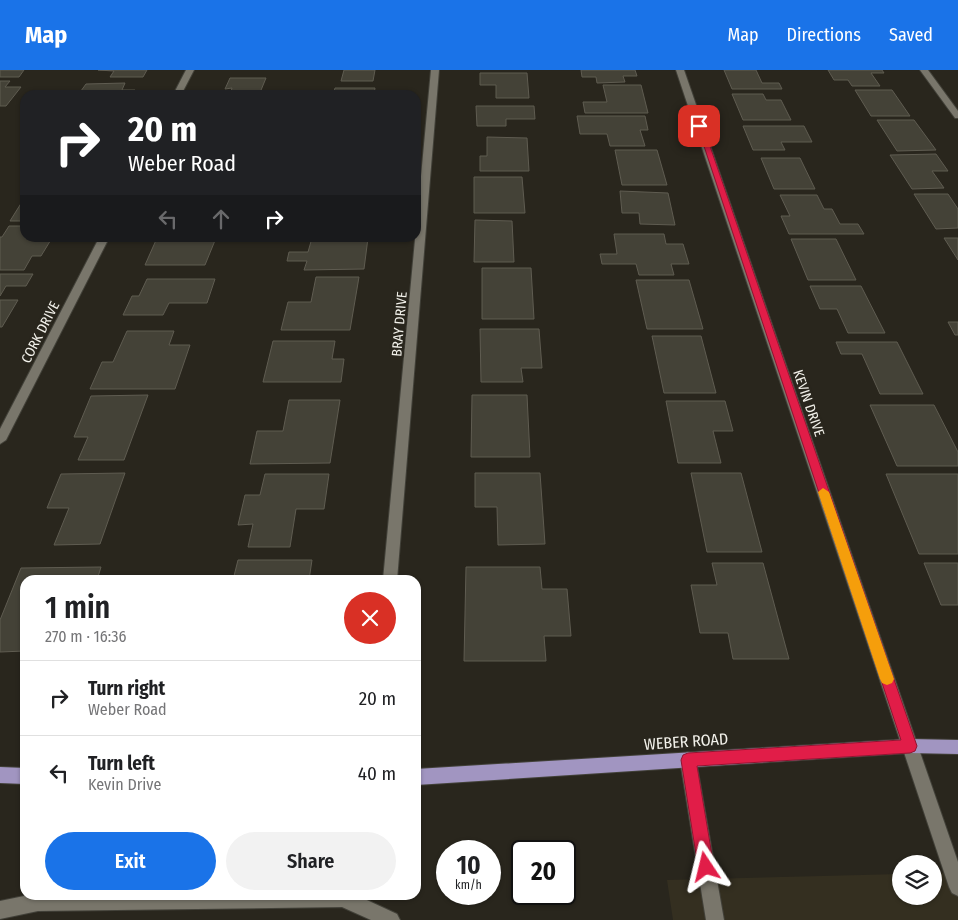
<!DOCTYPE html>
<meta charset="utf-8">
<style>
body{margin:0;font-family:"Fira Sans Condensed",sans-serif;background:#f2f2f2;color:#202124;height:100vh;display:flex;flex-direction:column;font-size:19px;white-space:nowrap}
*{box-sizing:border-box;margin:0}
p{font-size:16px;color:#757577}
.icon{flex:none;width:28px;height:28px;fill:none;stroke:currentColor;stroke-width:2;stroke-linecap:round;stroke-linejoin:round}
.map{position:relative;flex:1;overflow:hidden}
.drawer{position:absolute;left:20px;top:505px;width:401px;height:325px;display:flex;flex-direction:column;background:#fff;border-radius:15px;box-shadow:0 1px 4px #0004}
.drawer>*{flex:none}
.guide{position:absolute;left:20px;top:20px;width:401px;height:152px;border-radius:15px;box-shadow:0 1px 4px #0004;background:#202124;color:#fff;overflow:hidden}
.fabs{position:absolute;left:892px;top:785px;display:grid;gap:10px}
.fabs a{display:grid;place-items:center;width:50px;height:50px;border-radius:50%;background:#fff;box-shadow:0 1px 4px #0004;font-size:25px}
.speed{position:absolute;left:436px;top:770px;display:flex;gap:10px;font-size:25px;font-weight:700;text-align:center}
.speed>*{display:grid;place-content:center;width:65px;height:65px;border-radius:50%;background:#fff;box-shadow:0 1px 4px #0004;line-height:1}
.speed small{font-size:12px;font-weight:400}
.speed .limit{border:2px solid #111;border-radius:8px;background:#fff;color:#111}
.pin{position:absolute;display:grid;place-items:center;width:42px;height:42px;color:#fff;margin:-21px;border-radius:10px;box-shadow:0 2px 8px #0006}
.me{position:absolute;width:55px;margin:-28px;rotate:350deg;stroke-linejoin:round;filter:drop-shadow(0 0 4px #0008)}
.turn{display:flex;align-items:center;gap:18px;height:105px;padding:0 25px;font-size:22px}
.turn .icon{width:65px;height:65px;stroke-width:2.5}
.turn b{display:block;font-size:35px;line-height:42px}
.lanes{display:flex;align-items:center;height:48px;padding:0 25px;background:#0003;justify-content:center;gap:25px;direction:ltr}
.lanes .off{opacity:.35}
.round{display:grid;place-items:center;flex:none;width:52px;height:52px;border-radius:26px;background:#f2f2f2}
.overview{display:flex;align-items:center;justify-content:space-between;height:85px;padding:0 25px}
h1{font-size:30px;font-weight:600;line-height:38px}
.cta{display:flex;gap:10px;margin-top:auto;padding:10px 25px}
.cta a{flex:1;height:58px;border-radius:30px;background:#1a73e8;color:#fff;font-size:20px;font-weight:600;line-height:58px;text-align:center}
.cta a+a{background:#f2f2f2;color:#202124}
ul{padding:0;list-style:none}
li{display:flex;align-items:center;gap:15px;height:75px;padding:0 25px;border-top:1px solid #e0e0e0}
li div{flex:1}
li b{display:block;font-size:19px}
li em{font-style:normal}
header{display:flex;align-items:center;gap:30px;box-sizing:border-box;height:70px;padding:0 25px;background:#1a73e8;color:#fff}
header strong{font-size:24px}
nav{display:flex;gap:28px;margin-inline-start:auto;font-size:18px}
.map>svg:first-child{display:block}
.built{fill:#342f20}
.building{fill:#444237;stroke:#5f5c51}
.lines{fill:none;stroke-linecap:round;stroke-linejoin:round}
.minor-casing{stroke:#424139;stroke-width:2}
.major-casing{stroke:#424139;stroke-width:2}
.minor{fill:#79766b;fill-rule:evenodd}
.major{fill:#a195c1;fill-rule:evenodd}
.route{fill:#e11d48;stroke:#92132f}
.slow{fill:#f59e0b}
.labels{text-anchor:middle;stroke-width:5;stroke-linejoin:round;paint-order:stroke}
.street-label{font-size:14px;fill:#f2f1ea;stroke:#29261d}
.near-street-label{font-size:16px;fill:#f2f1ea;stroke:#29261d}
</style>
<header>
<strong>Map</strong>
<nav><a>Map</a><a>Directions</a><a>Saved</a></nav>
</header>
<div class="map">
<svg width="958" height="850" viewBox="0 0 958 850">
<rect width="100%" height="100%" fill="#29261d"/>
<path class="built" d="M958 802V850H673L667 810 901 804V826H934V803Z"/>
<path class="building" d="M0 0H24L19 7H0Z
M98 0H147L143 7H110L114 1Z
M344 0H375L373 11H341Z
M581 0H635L637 6H623L625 12 597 13 596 7H582Z
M724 0H756L762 13H779L782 19H732Z
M828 0H882L884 3H871L880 16H852L848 10H834Z
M480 3H527L529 28H496V15H480Z
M230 8H266L259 25H230L232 18 225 19Z
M0 11H10L5 17H21L6 36H0Z
M125 13 122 20H135L132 25H78L86 14Z
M603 15H641L648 43H585L583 32H607Z
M335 18H375L374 25H388H333Z
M855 20H892L910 46H871Z
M732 24H763L766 30H781L791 50H743Z
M476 36H534L535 49H506V56H477Z
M577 46H645L648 60H640L645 76H610L607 64H580Z
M877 50H914L936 80 897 81Z
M743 56H804L812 72H781L785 80H753Z
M487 67 527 68 529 101H480V86H487Z
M615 80H657L667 115H622Z
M936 84 948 101H932L944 118 912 119 890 85Z
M761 88H800L815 119H774Z
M474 107H522L525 143H474Z
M620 121 668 123 675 155 640 154 639 143H622Z
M914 124H948L958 139V158L936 159Z
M780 125H817L824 139H832L840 154H858L864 164H789L781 146H790Z
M25 127V151H10Z
M475 150 512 151 514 192H474Z
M9 156H25V168H52L41 186H32L24 200H0V167H2Z
M614 164H664L666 174H683L689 194H671L674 205H639L636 194H602L600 184H617Z
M157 168H216L205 195H145Z
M312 168H368L364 199 304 200 307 191H287L289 182H308Z
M944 168H958V190Z
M791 169H836L856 210H808Z
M482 198H531L534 249H482Z
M0 204H33L26 216H6L0 226Z
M316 207H359L350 260H281L288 232H311Z
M147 209H215L207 233H169L163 245H123L132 226H139Z
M636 210H689L703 259H647Z
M810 216H861L885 263H848L837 239H820Z
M0 230H18L2 257H0Z
M948 252H958V265H955Z
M480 259H539L542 298H521L523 312H481Z
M127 261H174L169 275H190L175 319H90L102 292H113Z
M652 266H701L716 323H664Z
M273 271H335L332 289H344L341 312H263Z
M836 272H897L923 324H880L862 284H841Z
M148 325 124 390H78L88 367H74L91 326Z
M472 325H527L530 387H471Z
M289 330H340L330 393 250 394 257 361H283Z
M666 331H725L733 361H713L721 393H678Z
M870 335H934L958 382V396H897Z
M125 403 100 474 54 475 69 438H47L61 404Z
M475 403H540L545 474 498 475 497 437H475Z
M691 403H741L762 482H707Z
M265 404H329L324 439H296L290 477H248L253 454 238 455 245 425H260Z
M886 404H958V484H919Z
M238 490H312L309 510H233Z
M712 493H763L789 589H733L728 563H700L691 515H717Z
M924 493H958V535H941Z
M101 497 97 510H25V581L0 582V550L21 498Z
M466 497H540L542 519H567L571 566H544L546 591H464Z"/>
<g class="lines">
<g class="minor-casing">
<path id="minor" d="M186 0H194L181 25H173Z
M431 0H439L397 510H383Z
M676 0H684L958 792V826L952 823 949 817Z
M920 0H928L958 41V48H955Z
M99 168H109L6 370 0 374V359Z
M688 682 694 685 696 690 724 850H706L680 690 682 685Z
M29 825H356L397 844 400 850H371L342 837 38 841 0 849V831Z"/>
</g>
<g class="major-casing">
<path id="major" d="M910 669 958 670V684L910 683 416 715V699Z
M0 697 25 698V714L0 713Z"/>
</g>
<use href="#minor" class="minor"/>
<use href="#major" class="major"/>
</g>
<path class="route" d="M697 55 703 56 917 676 915 681 910 683 697 696 714 797 712 802 706 804 701 802 698 797 681 690 683 685 688 683 901 670Z"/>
<path class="slow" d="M823 418 829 422 894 609 892 613 887 615 882 613 880 609 818 422Z"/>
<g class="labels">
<g class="street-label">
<text transform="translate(399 254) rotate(-85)" y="5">BRAY DRIVE</text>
<text transform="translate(40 262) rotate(-63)" y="5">CORK DRIVE</text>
<text transform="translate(809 333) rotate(71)" y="5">KEVIN DRIVE</text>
</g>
<g class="near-street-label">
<text transform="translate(686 671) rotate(-4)" y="6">WEBER ROAD</text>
</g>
</g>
</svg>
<div class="fabs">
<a><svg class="icon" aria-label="layers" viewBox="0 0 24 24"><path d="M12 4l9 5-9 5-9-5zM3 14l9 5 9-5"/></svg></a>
</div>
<div class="speed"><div>10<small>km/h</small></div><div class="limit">20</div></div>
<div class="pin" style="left:699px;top:56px;background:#d93025"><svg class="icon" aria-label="arrive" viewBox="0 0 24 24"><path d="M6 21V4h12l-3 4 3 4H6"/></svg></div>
<svg class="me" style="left:706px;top:797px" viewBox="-20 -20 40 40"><path d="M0-17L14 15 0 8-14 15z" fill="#e11d48" stroke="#fff" stroke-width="4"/></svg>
<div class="guide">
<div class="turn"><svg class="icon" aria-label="right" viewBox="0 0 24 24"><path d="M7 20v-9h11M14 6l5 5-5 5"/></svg><div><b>20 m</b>Weber Road</div></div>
<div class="lanes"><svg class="icon off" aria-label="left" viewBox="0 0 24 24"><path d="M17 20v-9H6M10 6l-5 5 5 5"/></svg><svg class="icon off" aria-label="ahead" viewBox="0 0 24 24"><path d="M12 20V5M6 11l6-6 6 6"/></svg><svg class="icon" aria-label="right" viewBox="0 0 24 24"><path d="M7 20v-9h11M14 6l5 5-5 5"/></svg></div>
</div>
<section class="drawer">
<div class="overview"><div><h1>1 min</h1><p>270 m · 16:36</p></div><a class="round" style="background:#d93025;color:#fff"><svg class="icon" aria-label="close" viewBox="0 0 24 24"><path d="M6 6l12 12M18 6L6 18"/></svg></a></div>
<ul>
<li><svg class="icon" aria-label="right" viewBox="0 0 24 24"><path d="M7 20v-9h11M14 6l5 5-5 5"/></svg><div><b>Turn right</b><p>Weber Road</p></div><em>20 m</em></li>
<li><svg class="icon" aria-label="left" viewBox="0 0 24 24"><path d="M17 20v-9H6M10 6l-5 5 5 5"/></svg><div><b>Turn left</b><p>Kevin Drive</p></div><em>40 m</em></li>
</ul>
<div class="cta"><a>Exit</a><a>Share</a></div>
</section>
</div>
